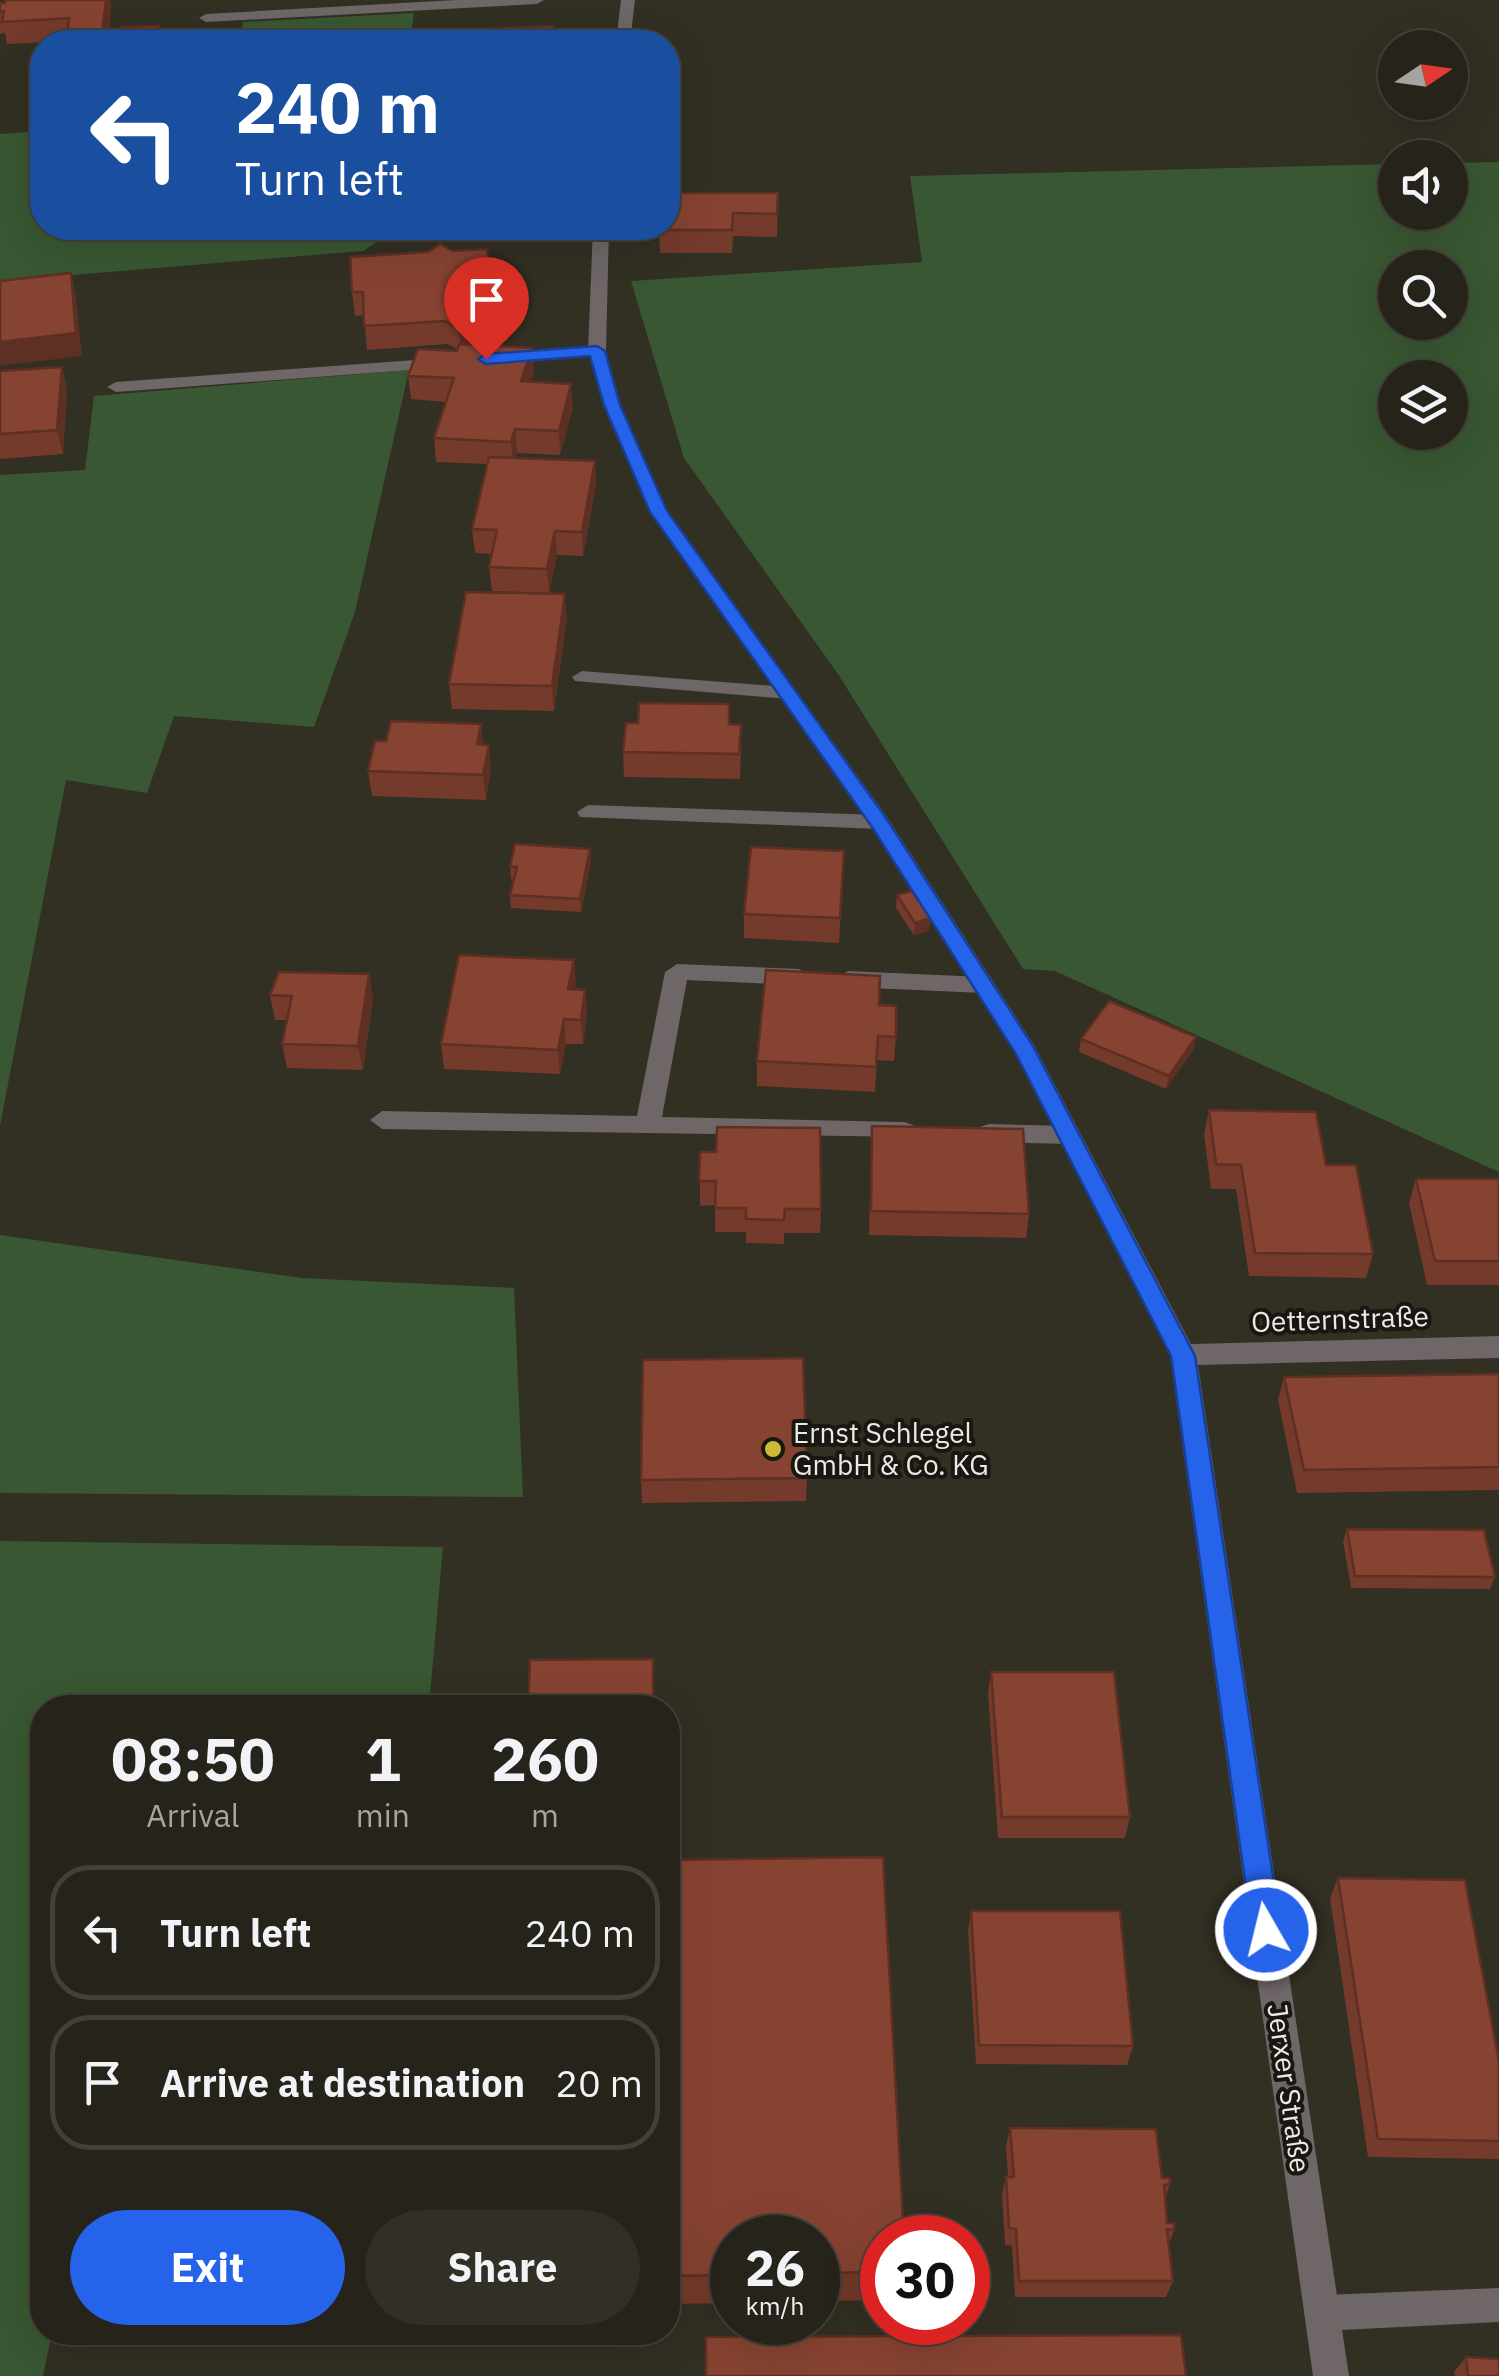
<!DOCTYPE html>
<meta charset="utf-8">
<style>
body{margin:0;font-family:"IBM Plex Sans",sans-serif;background:#322f27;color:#f1f3f6;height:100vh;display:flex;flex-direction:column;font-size:38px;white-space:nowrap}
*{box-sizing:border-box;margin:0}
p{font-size:32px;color:#a4a4a2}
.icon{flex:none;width:55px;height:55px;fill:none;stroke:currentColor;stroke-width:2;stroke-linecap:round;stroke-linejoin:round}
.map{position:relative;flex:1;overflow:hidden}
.panel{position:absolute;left:30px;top:1695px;width:650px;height:650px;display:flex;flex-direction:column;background:#26231a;border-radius:40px;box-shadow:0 10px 40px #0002,0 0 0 2px #424039}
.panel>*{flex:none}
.guide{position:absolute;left:30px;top:30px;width:650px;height:210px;border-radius:40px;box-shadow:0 10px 40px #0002,0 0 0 2px #424039;background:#1a4fa0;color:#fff;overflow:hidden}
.needle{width:65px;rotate:77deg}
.fabs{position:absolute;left:1378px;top:30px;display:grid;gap:20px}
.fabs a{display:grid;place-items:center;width:90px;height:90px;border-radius:50%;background:#26231a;box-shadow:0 10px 40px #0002,0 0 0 2px #424039;font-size:50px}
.speed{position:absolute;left:710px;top:2215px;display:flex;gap:20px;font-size:50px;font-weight:700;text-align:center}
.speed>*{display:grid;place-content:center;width:130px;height:130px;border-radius:50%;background:#26231a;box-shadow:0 10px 40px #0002,0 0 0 2px #424039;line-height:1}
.speed small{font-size:25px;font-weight:400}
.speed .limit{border:15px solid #d22;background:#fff;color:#111}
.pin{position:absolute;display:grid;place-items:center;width:85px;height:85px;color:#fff;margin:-102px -42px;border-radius:50% 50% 50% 0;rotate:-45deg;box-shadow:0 0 10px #0007}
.pin .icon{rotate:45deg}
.me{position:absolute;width:110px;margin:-55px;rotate:352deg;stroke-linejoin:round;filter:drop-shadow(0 0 8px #0008)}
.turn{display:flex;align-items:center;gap:35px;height:210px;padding:0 40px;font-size:45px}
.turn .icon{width:130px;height:130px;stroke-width:2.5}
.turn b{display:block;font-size:70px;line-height:85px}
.eta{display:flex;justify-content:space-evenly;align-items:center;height:170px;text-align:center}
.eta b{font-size:60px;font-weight:700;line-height:70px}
.action{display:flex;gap:20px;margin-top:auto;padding:20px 40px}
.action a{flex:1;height:115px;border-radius:60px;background:#2563eb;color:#fff;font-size:40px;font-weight:700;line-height:115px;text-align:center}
.action a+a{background:#322f27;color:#f1f3f6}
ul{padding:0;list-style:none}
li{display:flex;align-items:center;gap:30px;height:135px;margin:0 20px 15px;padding:0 20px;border:5px solid #424039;border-radius:40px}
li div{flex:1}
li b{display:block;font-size:38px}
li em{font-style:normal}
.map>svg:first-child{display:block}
.green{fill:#395732;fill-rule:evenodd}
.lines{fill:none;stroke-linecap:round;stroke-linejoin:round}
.service{fill:#6e6667;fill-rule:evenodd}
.minor{fill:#6e6667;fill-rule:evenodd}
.wall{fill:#743a2b}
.shaded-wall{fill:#5e2f23}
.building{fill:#874332;stroke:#5e2f23;stroke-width:2.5}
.route{fill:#2563eb;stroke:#184099;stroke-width:2.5}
.poi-dot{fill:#ceb837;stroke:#181712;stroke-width:4}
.labels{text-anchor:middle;stroke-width:8;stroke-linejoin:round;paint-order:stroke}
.street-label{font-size:28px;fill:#eceae2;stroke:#181712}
.poi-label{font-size:28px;fill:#eceae2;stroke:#181712;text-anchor:start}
</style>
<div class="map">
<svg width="1499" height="2376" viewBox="0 0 1499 2376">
<rect width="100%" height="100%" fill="#322f23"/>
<path class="green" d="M414 13 410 42H239L243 22Z
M42 131V228H385L384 237 363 251 0 281V134Z
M1499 162V1172L1055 971 1023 969 838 674 684 458 631 281 922 262 910 176 1395 164V212H1450V163ZM1395 268H1450V322H1395ZM1395 378H1450V432H1395Z
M409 370 355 612 314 727 174 716 147 793 66 780 0 1126V475L85 470 94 396Z
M0 1235 302 1278 514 1288 523 1497 0 1493Z
M0 1541 443 1547 429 1707 42 1708V2332L52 2333 43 2376H0Z"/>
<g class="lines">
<path class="service" d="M457 0H544L537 4 206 22 199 18 206 14Z
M597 346 606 351 603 355 502 363 493 358 502 353Z
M443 358 449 359V367L116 392 107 387 116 382Z
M582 671 788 687 798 693 788 699 575 681 572 677Z
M588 805 879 815 890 822 879 829 580 817 577 812Z
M677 964 799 969 811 977 799 985 687 980 662 1117 904 1122 913 1125 916 1131 913 1137 382 1129 370 1120 382 1111 637 1116 665 972Z
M848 971 983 977 995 985 983 993 848 987 836 979Z
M989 1124 1069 1126 1078 1129 1081 1135 1078 1141 1069 1144 989 1142 980 1139 977 1133 980 1127Z
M1499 2288V2322L1322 2331 1310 2325 1304 2313 1310 2301 1322 2295Z"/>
<path class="minor" d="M621 0H635L630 42H616Z
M593 228H609L606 351 621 405 667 511 887 817 1034 1045 1191 1344 1499 1336V1358L1198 1365 1349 2376H1313L1170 1355 1016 1054 871 827 649 511 603 405 588 351Z"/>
</g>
<path class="wall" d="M5 0H110L111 8 108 42H68V41L7 44 5 33 0 34V3H5Z
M778 193 777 237 733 236 732 253H660L659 228Z
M408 228H472L471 232 409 233Z
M428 252 491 282 506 317 508 340 473 343 472 345 532 348 534 372 530 381 573 407 560 455 517 453 515 458 595 461 596 485 583 556 557 555 549 593 492 591 489 567 492 554 475 553 472 529 487 464 436 462 434 438 446 402 411 399 408 376 457 349 447 344 367 350 364 315 355 316 352 292Z
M62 367 67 390 63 454 0 459V371Z
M567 618 554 711 452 709 449 684Z
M729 704 730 724 741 749 740 779 624 777 623 752 638 723Z
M481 724 483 744 491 769 486 800 372 796 368 771 386 741Z
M844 851 839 943 744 938V914Z
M591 861 581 912 511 908 510 895 514 880 511 879 510 867Z
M897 895 930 918 929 931 914 935 896 908Z
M574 960 575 990H585L587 1015 583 1044H566L560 1074 444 1069 441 1044Z
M369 974 373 998 363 1070 287 1068 282 1044 287 1020H275L270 995Z
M879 1005 896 1037 894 1061 877 1060 875 1092 757 1086V1061Z
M1196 1037 1193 1050 1166 1089 1079 1052 1081 1039Z
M1209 1110 1326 1165 1373 1254 1366 1278 1249 1276 1236 1189H1211L1204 1134Z
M872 1126 1029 1214 1026 1238 869 1235Z
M700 1152 821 1209 820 1233H784V1244L746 1243V1232H715V1205L700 1206Z
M1416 1179H1499V1285H1427L1409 1203Z
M1499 1374V1490L1297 1493 1278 1400 1284 1377Z
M807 1478 806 1501 642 1503 641 1480Z
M1347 1529 1495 1577 1490 1589 1351 1588 1343 1541Z
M991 1672 1130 1817 1125 1838H998L988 1693Z
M668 1860 882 2238V2300L818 2301V2238H732V2303L668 2304Z
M1338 1878 1499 2061V2159L1368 2157 1330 1898Z
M971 1911 1133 2046 1127 2065 976 2064 968 1931Z
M1010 2128 1162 2178 1170 2184 1165 2198 1167 2223 1174 2230 1169 2243 1173 2281 1166 2297H1015L1012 2246 1005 2245 1002 2194 1006 2177H1008L1006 2146Z
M1466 2357 1499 2376H1455L1454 2372Z"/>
<path class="shaded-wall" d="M106 0H110L111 8 108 42H104L102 34Z
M159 26 161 38 160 42H155Z
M71 273 76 296 82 356 0 366V342Z
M471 319 473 343 471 348 461 351 458 328Z
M532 348 534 372 523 405 521 381Z
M62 367 67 390 63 454 57 430Z
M571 384 573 407 560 455 559 431Z
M515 429 517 453 513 466 511 442Z
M595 461 596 485 583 556 582 532Z
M555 531 557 555 549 593 547 569Z
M565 594 567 618 554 711 552 686Z
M481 724 483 748 477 744Z
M489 745 491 769 486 800 483 775Z
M590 849 591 861 581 912 580 899Z
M930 918 929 931 914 935 915 923Z
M574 960 576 984 570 1014 568 989Z
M369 974 373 998 363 1070 358 1046Z
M585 990 587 1015 583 1044 581 1020Z
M564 1019 566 1044 560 1074 558 1050Z
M1196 1037 1193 1050 1166 1089 1169 1076Z"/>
<path class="building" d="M5 0H106L102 34 67 36 69 18 2 22 4 11 0 12V3H5Z
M159 26 155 42H118L122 27Z
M553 26 554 42H464V30Z
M668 193H778L777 214 733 213 732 230H659V228H668Z
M440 244 453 251 487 249 491 282 501 281 506 317 471 319 469 324 458 328 445 321 364 326 363 292H352L350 257 428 252Z
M71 273 76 333 0 342V281Z
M459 344 532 348 521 381 571 384 559 431 515 429 511 442 434 438 454 378 408 376 418 349 457 351Z
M62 367 57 430 0 434V371Z
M489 457 595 461 582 532 555 531 547 569 489 567 497 530 472 529Z
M466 592 565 594 552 686 449 684Z
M639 703 729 704V724L741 725 739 754 623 752 626 723H638Z
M391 721 481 724 477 744 489 745 483 775 368 771 375 741H386Z
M515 844 590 849 580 899 510 895 517 867H510Z
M751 847 844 851 840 918 744 914Z
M912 891 930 918 915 923 897 895Z
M459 955 574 960 568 989 585 990 581 1020 564 1019 558 1050 441 1044Z
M766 970 880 976 879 1005 896 1006V1037L878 1036 876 1067 757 1061Z
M279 972 369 974 358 1046 282 1044 292 996 270 995Z
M1109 1001 1196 1037 1169 1076 1081 1039Z
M1209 1110 1316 1112 1326 1165H1356L1373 1254 1255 1253 1241 1165 1216 1164Z
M872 1126 1023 1129 1029 1214 871 1211Z
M717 1127 820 1128 821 1209H785L784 1220 746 1219V1208H715L716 1181H699L700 1152H716Z
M1416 1179H1499V1261H1435Z
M803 1358 807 1478 641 1480 643 1360Z
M1499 1374V1467L1304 1470 1284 1377Z
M1347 1529 1484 1530 1495 1577 1355 1576Z
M653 1659V1708H528L530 1660Z
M991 1672H1114L1130 1817H1002Z
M883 1857 904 2238H882V2272L818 2273V2238H732V2275L668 2276V1860Z
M1338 1878 1465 1880 1499 2061V2141L1378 2139Z
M971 1911H1120L1133 2046 979 2045Z
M1010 2128 1156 2129 1162 2178H1170V2184L1164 2185 1167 2223H1174V2230L1167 2229 1173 2281H1019L1016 2229 1009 2228 1006 2177H1014Z
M1181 2335 1186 2376H706V2337Z
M1466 2357 1499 2359V2376H1468Z"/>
<path class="route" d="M597 346 605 351 620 405 667 511 886 818 1033 1046 1195 1356 1281 1930 1276 1939 1266 1943 1256 1939 1252 1930 1171 1356 1016 1054 872 827 650 512 604 405 590 356 486 364 478 359 486 354Z"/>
<circle class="poi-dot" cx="773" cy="1449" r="10"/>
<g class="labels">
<g class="street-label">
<text transform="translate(1340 1319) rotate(-2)" y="10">Oetternstraße</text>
<text transform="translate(1289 2088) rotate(82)" y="10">Jerxer Straße</text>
</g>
<g class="poi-label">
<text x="793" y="1443">Ernst Schlegel<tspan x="793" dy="32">GmbH &amp; Co. KG</tspan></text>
</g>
</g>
</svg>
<div class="fabs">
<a><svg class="needle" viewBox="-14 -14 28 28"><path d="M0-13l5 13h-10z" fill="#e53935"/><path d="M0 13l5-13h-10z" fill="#a4a4a2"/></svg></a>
<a><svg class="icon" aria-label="sound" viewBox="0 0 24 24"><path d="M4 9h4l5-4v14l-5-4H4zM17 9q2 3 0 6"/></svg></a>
<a><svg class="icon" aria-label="search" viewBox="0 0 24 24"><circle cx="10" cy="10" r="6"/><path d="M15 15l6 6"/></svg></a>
<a><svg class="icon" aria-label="layers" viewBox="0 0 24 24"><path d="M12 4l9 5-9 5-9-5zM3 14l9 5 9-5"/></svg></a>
</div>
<div class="speed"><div>26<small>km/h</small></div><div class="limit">30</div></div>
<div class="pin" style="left:486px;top:359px;background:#d93025"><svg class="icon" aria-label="arrive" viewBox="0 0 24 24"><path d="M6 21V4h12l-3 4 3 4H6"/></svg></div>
<svg class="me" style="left:1266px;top:1930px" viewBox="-20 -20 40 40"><circle r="17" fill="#2563eb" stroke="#fff" stroke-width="3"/><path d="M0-11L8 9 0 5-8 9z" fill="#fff"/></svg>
<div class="guide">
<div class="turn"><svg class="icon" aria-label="left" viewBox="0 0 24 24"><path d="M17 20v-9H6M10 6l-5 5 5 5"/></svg><div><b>240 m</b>Turn left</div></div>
</div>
<section class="panel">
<div class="eta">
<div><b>08:50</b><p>Arrival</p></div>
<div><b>1</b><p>min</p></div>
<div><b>260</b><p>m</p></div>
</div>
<ul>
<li><svg class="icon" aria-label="left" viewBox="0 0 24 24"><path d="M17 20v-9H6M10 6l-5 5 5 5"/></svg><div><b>Turn left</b></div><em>240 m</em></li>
<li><svg class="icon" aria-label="arrive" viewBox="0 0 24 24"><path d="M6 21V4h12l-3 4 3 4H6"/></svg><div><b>Arrive at destination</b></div><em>20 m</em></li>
</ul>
<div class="action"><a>Exit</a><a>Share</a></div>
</section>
</div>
